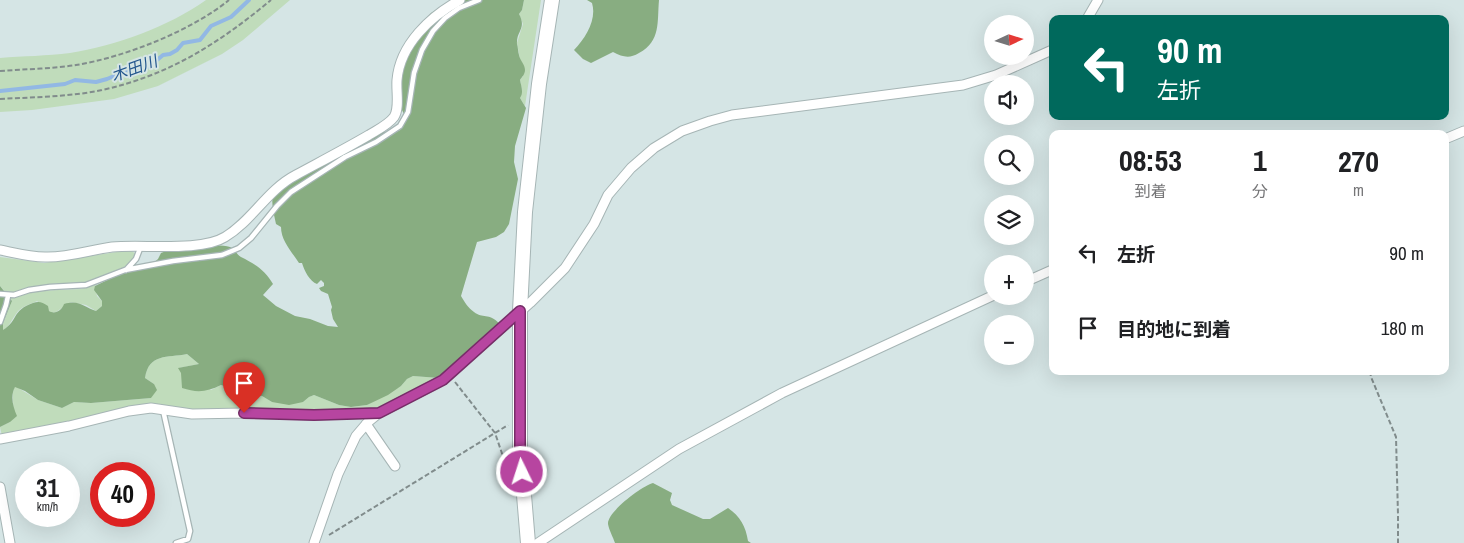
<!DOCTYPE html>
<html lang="ja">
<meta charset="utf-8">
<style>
body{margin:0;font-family:"Archivo Narrow","Noto Sans JP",sans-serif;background:#f6f6f6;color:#202124;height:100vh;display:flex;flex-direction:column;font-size:19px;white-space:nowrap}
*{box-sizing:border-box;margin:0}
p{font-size:16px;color:#757577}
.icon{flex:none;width:28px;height:28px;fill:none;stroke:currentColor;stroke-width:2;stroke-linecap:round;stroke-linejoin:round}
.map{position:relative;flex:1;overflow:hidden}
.panel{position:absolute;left:1049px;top:130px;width:400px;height:245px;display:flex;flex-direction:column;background:#fff;border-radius:10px;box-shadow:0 5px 20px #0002}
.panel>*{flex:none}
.top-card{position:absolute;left:1049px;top:15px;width:400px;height:105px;border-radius:10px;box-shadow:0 5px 20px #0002;background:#00695c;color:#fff;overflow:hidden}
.needle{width:32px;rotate:86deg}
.buttons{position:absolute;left:984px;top:15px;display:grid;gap:10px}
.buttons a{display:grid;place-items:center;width:50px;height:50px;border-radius:50%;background:#fff;box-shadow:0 5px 20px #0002;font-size:25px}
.speed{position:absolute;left:15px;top:462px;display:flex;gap:10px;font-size:25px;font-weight:700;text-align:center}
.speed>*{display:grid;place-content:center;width:65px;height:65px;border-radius:50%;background:#fff;box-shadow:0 5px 20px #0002;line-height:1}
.speed small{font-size:12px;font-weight:400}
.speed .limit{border:8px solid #d22;background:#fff;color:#111}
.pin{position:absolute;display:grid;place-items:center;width:42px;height:42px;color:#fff;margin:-51px -21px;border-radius:50% 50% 50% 0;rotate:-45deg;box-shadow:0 0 5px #0007}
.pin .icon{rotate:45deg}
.me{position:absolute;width:55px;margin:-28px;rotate:356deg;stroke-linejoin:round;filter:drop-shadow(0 0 4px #0008)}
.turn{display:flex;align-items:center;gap:18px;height:105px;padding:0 25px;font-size:22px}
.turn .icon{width:65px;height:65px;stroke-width:2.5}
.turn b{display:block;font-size:35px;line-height:42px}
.eta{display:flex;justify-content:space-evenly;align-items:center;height:85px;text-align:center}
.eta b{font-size:30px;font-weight:700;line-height:35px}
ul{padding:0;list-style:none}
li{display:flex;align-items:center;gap:15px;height:75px;padding:0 25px}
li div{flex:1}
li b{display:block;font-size:19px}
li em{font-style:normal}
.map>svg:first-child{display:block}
.green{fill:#c0dcbb}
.forest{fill:#88ad81}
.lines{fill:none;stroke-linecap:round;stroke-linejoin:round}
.stream{stroke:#92b8e4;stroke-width:4}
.lane-casing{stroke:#a6b5b5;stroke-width:7}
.street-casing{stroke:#a6b5b5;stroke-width:11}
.secondary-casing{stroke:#a6b5b5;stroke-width:16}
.path{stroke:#818c8c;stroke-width:2;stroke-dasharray:5 2.5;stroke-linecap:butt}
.lane{stroke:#fff;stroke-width:4.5}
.street{stroke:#fff;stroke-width:9}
.secondary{stroke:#fff;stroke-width:14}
.route-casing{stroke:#772d68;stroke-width:12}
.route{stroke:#b745a0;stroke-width:9}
.labels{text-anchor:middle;stroke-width:4;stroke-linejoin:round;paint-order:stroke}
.water-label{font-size:16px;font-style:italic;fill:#24578e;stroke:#d5e5e5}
</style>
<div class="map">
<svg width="1464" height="543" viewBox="0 0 1464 543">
<rect width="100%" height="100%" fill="#d5e5e5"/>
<path class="green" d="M206 0H290L243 40 222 54 158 86 114 99 32 110 0 112V58C23 56 47 56 70 53 115 46 168 27 206 0Z
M524 0H541L525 106 520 98 522 90 520 80 523 76 517 43 523 24 519 14 522 10Z
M123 251H131L135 253 133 259 125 267 88 282 50 284 15 293H6L0 286V257L44 263Z
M97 284 95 286 97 296 102 301V306L96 311 86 305 71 302 56 312 51 313 37 301C29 305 21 306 16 314 11 321 10 325 3 331V323L12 301 10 298 35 291 81 289Z
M187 354 199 364 179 368 211 390 221 385 246 393 262 396 272 402H303L309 397 314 395 339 405 351 407 367 405 401 386 407 379 413 376 439 378 378 409 364 412H202L161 406 2 436 0 427 10 422C11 418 13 413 13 409 14 401 11 394 15 386L38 400 62 408 74 402 91 403 151 398 154 384 145 378C149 353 167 358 187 354Z"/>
<path class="forest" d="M452 0H524L522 10 519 14C527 29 516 31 517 44 518 47 518 52 519 55 520 61 525 64 525 70 525 74 522 77 520 80 521 86 524 92 520 98L526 108 515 146 514 162 518 179 509 224 504 232 496 237 477 242 461 296C464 301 468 308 474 312 483 319 488 312 500 324L459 363 439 378 413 376 407 379 401 386 388 395 367 405 351 407 339 405 314 395 309 397 303 402 289 405 272 402 262 396 246 393 221 385C207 392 197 393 182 388L181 373 178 368 199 364 187 354C167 358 149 353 145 378L154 384 157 390 151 398 91 403 74 402 62 408 38 400 25 391 15 387C10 396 13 407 17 416L10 422 0 427V286L12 301 3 323V330C19 320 11 311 33 303 39 301 42 302 48 306L49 311C55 315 62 310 64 304 79 299 84 307 96 311L102 306V301L94 290 95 286 130 269 151 265 158 259 161 253C174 248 216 243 230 247 235 249 237 255 241 257 255 264 265 270 273 284L263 295 276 306 295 316 310 319 328 326 338 327 333 319 331 310 332 307 328 294 321 291 319 288 324 286V283L321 280 317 284C310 282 304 270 302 263H299C292 252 281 241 281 227L276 224C273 210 270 201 275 188L373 130 394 133 400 130 403 123 404 114 399 104 398 83 415 31 431 13Z
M587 0H659C657 22 661 41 639 53 629 59 623 57 613 52L591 63 583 59 574 50C586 38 597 19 592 3Z
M653 483 672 493 670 500 672 505 703 519H710L728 508C740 516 746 527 748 541L751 543H615C613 537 609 530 608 524 607 512 642 486 653 483Z"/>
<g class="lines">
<path class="stream" d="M0 91 65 84 75 80 96 82 107 79 133 68 141 69 150 66 163 55 170 54 177 50 183 43 200 40 211 26 231 17 249 0"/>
<g class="lane-casing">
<path id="lane" d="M126 270 136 259 141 246
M0 294 14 295 29 290 50 287 86 285 125 270 173 261 222 255 239 248 251 238 277 206 291 192 345 157 376 142 400 126 408 112 414 73 422 50 433 31 445 18 459 8 479 0
M0 322 6 305 8 296
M163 410 190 531 188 539 176 543"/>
</g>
<g class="street-casing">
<path id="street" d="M1087 19 1098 0
M1445 139 1464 131
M0 250C15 253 30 257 45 257 67 258 90 250 112 247 142 244 201 252 225 237 252 221 267 190 296 175 320 162 345 149 369 135 377 130 388 125 394 117 400 108 396 91 397 80 400 44 431 16 460 0
M1025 282 1052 270
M366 424 395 466
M0 439 69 426 129 411 151 408 192 414 244 413 315 415 379 413
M0 487 10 543
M314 543 338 474 356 436 368 422 379 413 443 380 530 303 565 268 594 224 608 195 631 168 654 148 682 131 710 121 732 115 963 85 996 75 1052 50
M538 543 679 449 782 393 992 296"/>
</g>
<g class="secondary-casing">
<path id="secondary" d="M528 543 520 447V311L525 212 539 84 552 0"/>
</g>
<path class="path" d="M0 71C25 69 51 69 76 65 125 57 191 31 229 0
M0 99C34 97 69 97 102 90 170 75 219 43 271 0
M1370 371 1371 377 1396 437 1398 515V543
M455 382 495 433 508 471
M329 535 508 425"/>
<use href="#lane" class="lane"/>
<use href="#street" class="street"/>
<use href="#secondary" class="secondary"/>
</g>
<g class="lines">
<g class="route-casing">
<path id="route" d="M244 413 314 415 379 413 443 380 520 311V447L522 472"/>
</g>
<use href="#route" class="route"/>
</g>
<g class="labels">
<g class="water-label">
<text transform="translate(134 68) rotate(-20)" y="6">木田川</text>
</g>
</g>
</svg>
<div class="buttons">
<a><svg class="needle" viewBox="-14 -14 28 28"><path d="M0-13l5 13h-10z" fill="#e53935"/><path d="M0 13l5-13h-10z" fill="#757577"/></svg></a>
<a><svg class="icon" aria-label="sound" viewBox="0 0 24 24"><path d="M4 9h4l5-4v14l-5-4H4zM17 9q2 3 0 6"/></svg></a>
<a><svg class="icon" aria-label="search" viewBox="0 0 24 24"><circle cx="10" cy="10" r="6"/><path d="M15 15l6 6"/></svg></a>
<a><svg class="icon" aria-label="layers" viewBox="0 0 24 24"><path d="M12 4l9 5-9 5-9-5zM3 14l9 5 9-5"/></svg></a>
<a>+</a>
<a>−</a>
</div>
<div class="speed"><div>31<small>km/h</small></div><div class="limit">40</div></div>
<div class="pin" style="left:244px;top:413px;background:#d93025"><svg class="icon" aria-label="arrive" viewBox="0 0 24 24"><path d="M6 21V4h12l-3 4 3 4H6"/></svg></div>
<svg class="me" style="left:522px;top:472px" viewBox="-20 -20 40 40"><circle r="17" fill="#b745a0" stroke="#fff" stroke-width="3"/><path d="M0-11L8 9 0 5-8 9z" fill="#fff"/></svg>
<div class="top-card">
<div class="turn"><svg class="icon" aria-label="left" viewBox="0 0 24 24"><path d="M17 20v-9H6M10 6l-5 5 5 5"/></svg><div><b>90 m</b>左折</div></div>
</div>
<section class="panel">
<div class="eta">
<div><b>08:53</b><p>到着</p></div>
<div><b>1</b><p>分</p></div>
<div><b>270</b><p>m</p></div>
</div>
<ul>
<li><svg class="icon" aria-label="left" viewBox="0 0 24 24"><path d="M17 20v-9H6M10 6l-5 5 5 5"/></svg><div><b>左折</b></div><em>90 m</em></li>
<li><svg class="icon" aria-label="arrive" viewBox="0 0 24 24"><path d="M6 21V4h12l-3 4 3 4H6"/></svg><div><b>目的地に到着</b></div><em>180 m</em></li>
</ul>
</section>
</div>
